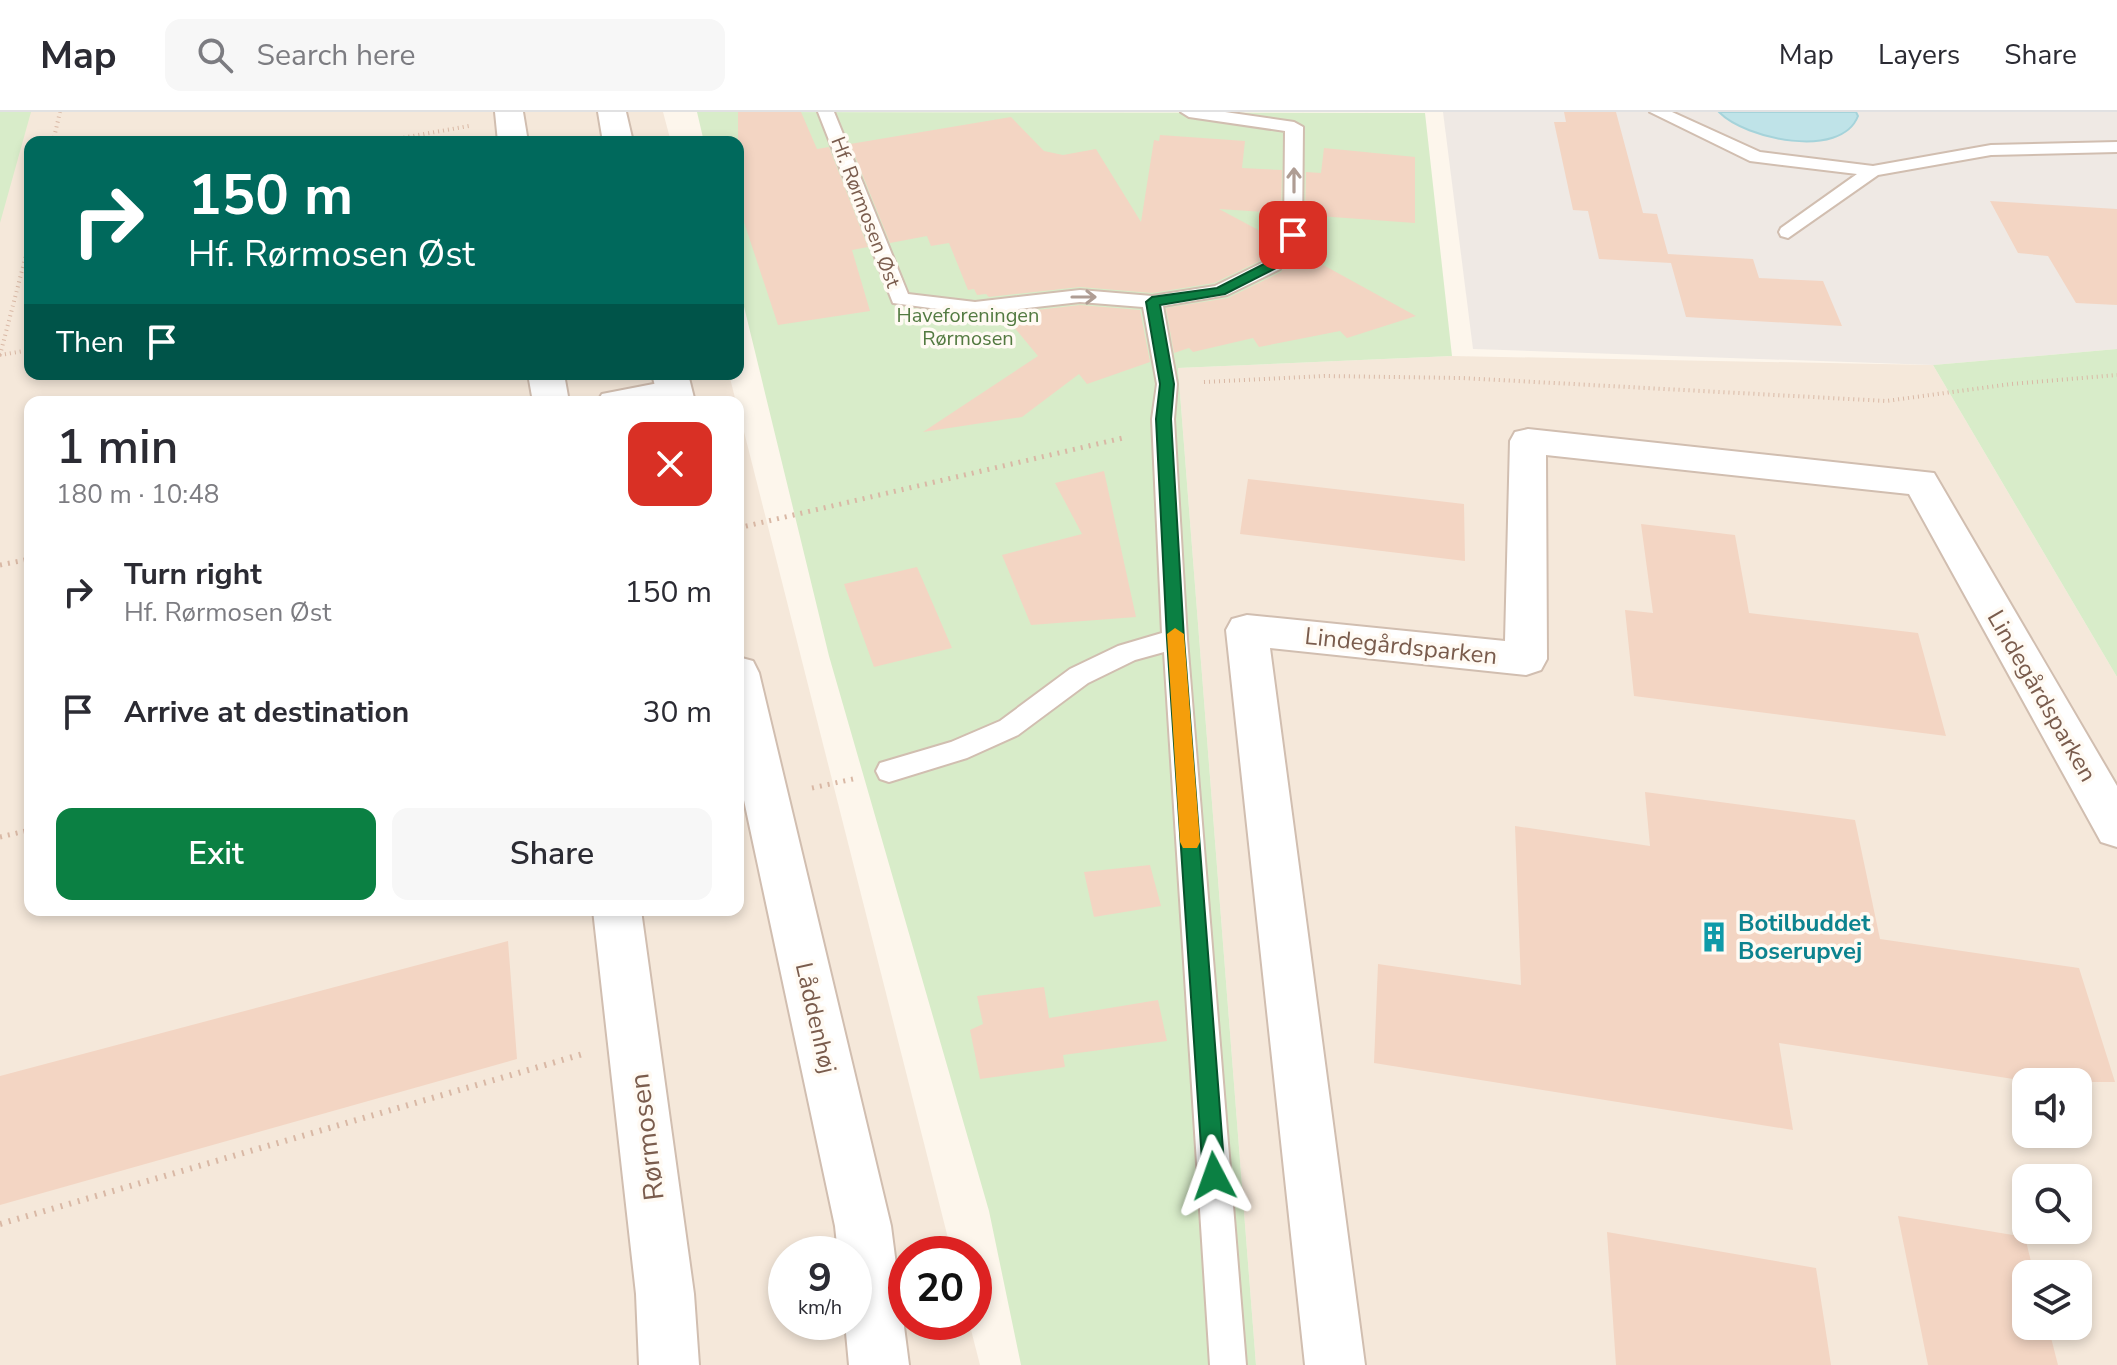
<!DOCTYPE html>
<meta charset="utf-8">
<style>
body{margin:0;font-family:"Nunito Sans",sans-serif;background:#f7f7f7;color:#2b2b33;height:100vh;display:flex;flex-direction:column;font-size:30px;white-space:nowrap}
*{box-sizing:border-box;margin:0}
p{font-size:26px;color:#7c7c81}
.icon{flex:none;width:44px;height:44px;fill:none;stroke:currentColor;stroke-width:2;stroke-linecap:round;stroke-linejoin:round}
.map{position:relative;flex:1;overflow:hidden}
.drawer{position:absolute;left:24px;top:284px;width:720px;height:520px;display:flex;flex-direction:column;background:#fff;border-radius:16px;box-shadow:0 4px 12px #0003}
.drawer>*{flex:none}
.guide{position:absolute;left:24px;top:24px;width:720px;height:244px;border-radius:16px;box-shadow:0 4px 12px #0003;background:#00695c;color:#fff;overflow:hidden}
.buttons{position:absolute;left:2012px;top:956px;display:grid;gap:16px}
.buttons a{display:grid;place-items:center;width:80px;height:80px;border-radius:16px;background:#fff;box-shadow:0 4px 12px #0003;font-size:40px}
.speed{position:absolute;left:768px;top:1124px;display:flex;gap:16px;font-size:40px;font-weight:700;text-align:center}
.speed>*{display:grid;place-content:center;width:104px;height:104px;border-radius:50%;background:#fff;box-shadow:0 4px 12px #0003;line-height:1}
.speed small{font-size:20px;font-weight:400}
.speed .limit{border:12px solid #d22;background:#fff;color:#111}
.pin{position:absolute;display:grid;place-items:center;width:68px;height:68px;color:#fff;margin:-34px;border-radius:16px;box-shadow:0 4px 12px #0006}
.me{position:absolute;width:88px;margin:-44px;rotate:356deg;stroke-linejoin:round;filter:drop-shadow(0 0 6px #0008)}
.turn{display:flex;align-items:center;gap:28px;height:168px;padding:0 32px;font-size:36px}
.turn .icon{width:104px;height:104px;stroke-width:2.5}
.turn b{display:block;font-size:56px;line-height:68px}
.then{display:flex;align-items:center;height:76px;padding:0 32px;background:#0003;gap:16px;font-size:30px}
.round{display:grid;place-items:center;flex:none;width:84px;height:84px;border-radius:16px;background:#f7f7f7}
.head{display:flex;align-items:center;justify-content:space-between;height:136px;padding:0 32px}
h1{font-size:48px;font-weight:600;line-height:60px}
.cta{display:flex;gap:16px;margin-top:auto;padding:16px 32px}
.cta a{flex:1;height:92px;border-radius:16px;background:#0b8043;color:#fff;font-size:32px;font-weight:600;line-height:92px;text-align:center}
.cta a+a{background:#f7f7f7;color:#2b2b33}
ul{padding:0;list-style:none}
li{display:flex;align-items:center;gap:24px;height:120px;padding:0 32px}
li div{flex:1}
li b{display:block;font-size:30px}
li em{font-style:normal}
header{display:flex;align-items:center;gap:48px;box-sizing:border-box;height:112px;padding:0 40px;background:#fff;border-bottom:2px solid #e1e1e2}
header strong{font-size:38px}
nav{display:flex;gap:44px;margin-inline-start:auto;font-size:28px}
.search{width:560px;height:72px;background:#f7f7f7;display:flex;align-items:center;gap:20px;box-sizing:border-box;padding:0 28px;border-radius:16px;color:#7c7c81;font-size:30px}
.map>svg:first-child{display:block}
.residential{fill:#f5e8da;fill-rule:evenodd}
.industrial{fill:#efe9e4}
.green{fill:#d8ecc9}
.water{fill:#bfe3e8;stroke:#a5d3da;stroke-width:2}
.building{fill:#f3d5c3}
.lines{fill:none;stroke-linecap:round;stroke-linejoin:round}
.service-casing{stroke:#d1beb0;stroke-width:4}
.minor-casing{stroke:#d1beb0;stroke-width:4}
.tertiary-casing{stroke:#d1beb0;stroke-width:4}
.path-far2{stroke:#d9b8a5;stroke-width:4;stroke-dasharray:1 4;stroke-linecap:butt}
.path-far1{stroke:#d9b8a5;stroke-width:5;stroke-dasharray:2 6;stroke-linecap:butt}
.path{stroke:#d9b8a5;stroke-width:6;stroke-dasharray:2 7;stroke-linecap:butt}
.service{fill:#fff;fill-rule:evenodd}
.minor{fill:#fff;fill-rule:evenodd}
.tertiary{fill:#fff;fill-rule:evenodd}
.oneway{stroke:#af9d94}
.route{fill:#0b8043;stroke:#07532c;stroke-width:2}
.slow{fill:#f59e0b}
.labels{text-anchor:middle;stroke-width:7;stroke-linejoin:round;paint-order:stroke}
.far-street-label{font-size:20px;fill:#7a5c4d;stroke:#fffaf3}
.far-park-label{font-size:20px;fill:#537a41;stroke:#fffaf3}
.street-label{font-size:24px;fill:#7a5c4d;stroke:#fffaf3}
.culture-label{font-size:24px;font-weight:bold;fill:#0d838f;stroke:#fffaf3;text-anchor:start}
.near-street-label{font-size:28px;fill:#7a5c4d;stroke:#fffaf3}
</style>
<header>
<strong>Map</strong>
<div class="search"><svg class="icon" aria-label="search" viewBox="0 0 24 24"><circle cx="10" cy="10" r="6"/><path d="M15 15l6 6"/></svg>Search here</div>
<nav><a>Map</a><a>Layers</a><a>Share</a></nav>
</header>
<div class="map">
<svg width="2117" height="1253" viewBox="0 0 2117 1253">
<rect width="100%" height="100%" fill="#fdf6ec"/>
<path class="residential" d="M0 0H663L671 30H30V262H729L736 290H30V798H738V296L952 1142H906V1210H969L980 1253H0ZM786 1142H854V1210H786Z
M1452 244 1933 253 2117 565V1253H1256L1178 256ZM2026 970H2078V1022H2026ZM2026 1066H2078V1118H2026ZM2026 1162H2078V1214H2026Z"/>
<path class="industrial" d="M1443 0H2117V237L1933 253 1473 237Z"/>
<path class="green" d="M0 0H31L0 111Z
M697 0 1425 1 1452 244 1178 256 1256 1253H1021L989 1099 829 544 738 170V30H704Z
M2117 237V565L1933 253Z"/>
<path class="water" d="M1719 0H1856L1858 4C1841 48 1745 27 1719 0Z"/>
<path class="building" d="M738 0H801L817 37 829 35 868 135 852 138 870 199 778 213 738 92Z
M1564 0H1616L1643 101 1657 102 1668 142 1753 147 1759 166 1823 169 1842 214 1686 205 1671 151 1599 147 1588 99 1573 98 1554 10H1566Z
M1011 5 1044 39 1063 43 1096 37 1141 110 1154 28 1159 29 1160 23 1245 29 1242 56 1282 58 1281 101 1219 97 1277 128 1264 147 1214 171 1152 181 1080 175 989 185 986 182 977 183 974 177 968 178 949 131 931 134 927 124 890 131 850 32Z
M1324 36 1415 45V111L1305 103 1306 60 1321 61Z
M1990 89 2117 97V193L2076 191 2048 144 2018 141Z
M1296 138 1416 204 1347 226 1340 219 1259 235 1253 226 1193 240 1189 236 1174 241 1166 196 1228 186 1281 160Z
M1080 193 1140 198 1150 250 1087 272 1079 262 1022 305 923 320 1038 244 1003 202Z
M1104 359 1136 505 1031 513 1002 443 1082 422 1055 371Z
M1248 367 1464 392 1465 449 1240 422Z
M1641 412 1735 423 1749 501 1918 521 1946 624 1634 584 1625 498 1653 501Z
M917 455 952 536 874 555 844 472Z
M1645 680 1855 708 1880 827 2079 856 2115 970H2033L1779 931 1793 1018 1374 951 1378 852 1521 873 1515 714 1650 734Z
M1150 753 1161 794 1094 805 1084 760Z
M508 829 517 947 0 1093V964Z
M1044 875 1049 906 1158 888 1167 929 1063 943 1065 955 980 967 970 918 983 912 977 884Z
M1898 1104 2025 1125 2034 1162H2026V1214H2048L2058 1253H1928Z
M1607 1120 1816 1156 1831 1253H1616Z"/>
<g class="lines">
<g class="service-casing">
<path id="service" d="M818 0H834L908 182 975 190 1080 178 1152 184 1215 174 1266 149 1284 123 1285 19 1189 5 1181 0H1225L1294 10 1303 15 1302 123 1280 157 1227 183 1163 194 1177 272 1174 307 1187 527 1246 1253H1210L1164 540 1135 548 1088 571 1018 623 967 646 889 670 880 667 876 659 880 651 951 630 1000 609 1070 557 1118 534 1162 521 1152 307 1157 272 1143 195 1080 190 975 202 893 191Z
M1650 0H1672L1760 40 1873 54 1991 33 2117 30V40L1991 43 1878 63 1788 126 1781 124 1779 120 1781 116 1857 62 1750 49Z"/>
</g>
<g class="minor-casing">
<path id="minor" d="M495 0H523L528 30H498Z
M528 262H564L569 290H533Z
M674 268 687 271 692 279 687 287 675 290H597L602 282Z
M1528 317 1934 361 2117 674V735L2101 730 1909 382 1546 343 1547 547 1541 558 1526 563 1270 536 1365 1253H1305L1226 518 1232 507 1247 503 1505 529 1510 329 1515 320Z
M593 798H641L694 1182 699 1253H639L636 1182Z"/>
</g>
<g class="tertiary-casing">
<path id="tertiary" d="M598 0H626L633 30H603Z
M652 262H688L695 290H659Z
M738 545 753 549 759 561 891 1114 909 1253H849L845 1210H854V1142H838L835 1114 738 660Z"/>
</g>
<path class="path-far2" d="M53 30 60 0
M379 30 469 14
M0 243 30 128
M0 243 30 238
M1204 270 1324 264 1462 266 1886 289 2011 272 2117 263"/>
<path class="path-far1" d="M738 416 1127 325
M0 453 30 447
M812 676 853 667
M0 725 30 718"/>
<path class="path" d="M0 1112 583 942"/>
<use href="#service" class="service"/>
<use href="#minor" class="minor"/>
<use href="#tertiary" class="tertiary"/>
</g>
<defs><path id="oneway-shaft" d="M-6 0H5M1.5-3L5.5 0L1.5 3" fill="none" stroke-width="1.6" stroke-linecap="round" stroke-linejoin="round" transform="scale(2)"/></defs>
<g class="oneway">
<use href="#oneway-shaft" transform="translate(1294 68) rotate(-90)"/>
<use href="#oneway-shaft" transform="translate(1084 185)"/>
</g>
<path class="route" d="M1289 120 1300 123 1278 155 1225 182 1160 193 1174 272 1171 307 1184 527 1225 1064 1222 1072 1214 1075 1206 1072 1203 1064 1167 527 1156 307 1160 272 1146 190 1152 185 1217 176 1268 150Z"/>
<path class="slow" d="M1175 516 1184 522 1200 730 1197 736H1183L1180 730 1167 522Z"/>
<defs>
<g id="building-bare" transform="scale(2.4)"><path d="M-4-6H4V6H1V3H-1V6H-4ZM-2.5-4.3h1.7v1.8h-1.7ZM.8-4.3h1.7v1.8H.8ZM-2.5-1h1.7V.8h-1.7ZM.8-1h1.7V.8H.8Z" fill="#0f9aa8" stroke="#fffaf3" stroke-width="2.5" paint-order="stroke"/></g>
</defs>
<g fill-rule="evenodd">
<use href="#building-bare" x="1714" y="825"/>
</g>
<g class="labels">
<g class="far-street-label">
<text transform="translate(866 100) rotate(69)" y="7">Hf. Rørmosen Øst</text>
</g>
<g class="far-park-label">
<text x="968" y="210">Haveforeningen<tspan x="968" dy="23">Rørmosen</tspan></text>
</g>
<g class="street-label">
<text transform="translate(1401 534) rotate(6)" y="8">Lindegårdsparken</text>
<text transform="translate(2042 584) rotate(60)" y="8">Lindegårdsparken</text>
<text transform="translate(816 906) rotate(77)" y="8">Låddenhøj</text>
</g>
<g class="culture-label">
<text x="1738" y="819">Botilbuddet<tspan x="1738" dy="28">Boserupvej</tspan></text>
</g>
<g class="near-street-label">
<text transform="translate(646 1025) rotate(-97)" y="10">Rørmosen</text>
</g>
</g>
</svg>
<div class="buttons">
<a><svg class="icon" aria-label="sound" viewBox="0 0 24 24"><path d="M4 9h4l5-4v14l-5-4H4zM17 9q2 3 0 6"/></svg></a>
<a><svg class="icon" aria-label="search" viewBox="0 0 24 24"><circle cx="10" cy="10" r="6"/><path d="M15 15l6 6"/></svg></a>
<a><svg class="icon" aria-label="layers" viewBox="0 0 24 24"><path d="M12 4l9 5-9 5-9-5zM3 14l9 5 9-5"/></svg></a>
</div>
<div class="speed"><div>9<small>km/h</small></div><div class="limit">20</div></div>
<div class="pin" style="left:1293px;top:123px;background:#d93025"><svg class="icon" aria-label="arrive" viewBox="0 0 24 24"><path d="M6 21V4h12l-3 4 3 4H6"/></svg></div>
<svg class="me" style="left:1214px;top:1064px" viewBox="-20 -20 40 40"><path d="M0-17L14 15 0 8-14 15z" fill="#0b8043" stroke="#fff" stroke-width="4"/></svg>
<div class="guide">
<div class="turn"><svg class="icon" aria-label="right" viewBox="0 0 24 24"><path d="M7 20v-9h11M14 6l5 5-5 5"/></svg><div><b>150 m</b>Hf. Rørmosen Øst</div></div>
<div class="then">Then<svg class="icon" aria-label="arrive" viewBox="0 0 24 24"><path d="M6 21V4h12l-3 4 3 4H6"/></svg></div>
</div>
<section class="drawer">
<div class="head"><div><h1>1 min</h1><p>180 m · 10:48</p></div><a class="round" style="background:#d93025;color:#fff"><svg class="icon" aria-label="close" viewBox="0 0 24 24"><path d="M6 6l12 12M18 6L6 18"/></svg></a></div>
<ul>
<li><svg class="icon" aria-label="right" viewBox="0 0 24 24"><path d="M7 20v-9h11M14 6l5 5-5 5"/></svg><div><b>Turn right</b><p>Hf. Rørmosen Øst</p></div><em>150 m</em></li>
<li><svg class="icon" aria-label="arrive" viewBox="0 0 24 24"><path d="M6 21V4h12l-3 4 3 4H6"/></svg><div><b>Arrive at destination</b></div><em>30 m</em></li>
</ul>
<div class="cta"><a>Exit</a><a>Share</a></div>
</section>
</div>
